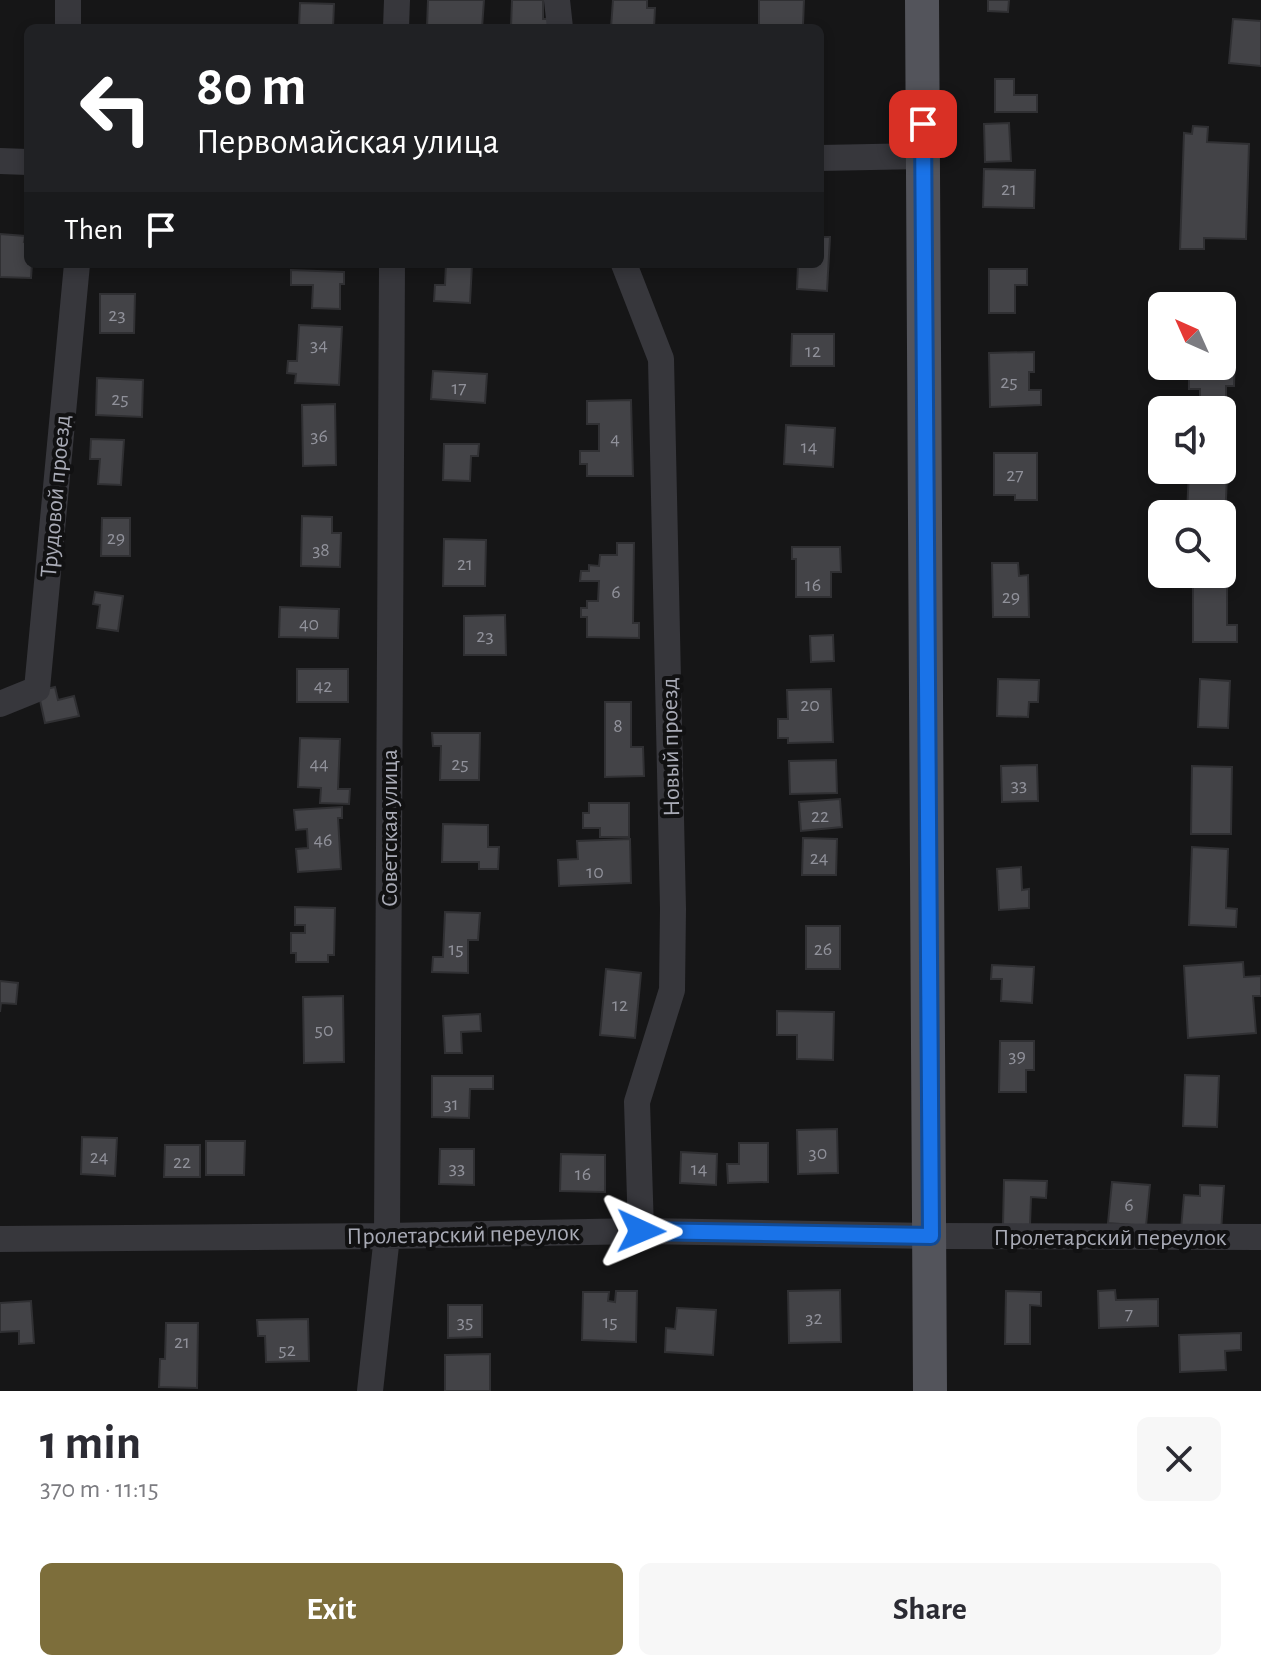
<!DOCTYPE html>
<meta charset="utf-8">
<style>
body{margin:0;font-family:"Alegreya Sans",sans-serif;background:#f7f7f7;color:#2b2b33;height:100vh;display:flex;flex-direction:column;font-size:30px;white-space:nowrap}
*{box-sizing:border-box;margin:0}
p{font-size:26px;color:#7c7c81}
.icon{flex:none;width:44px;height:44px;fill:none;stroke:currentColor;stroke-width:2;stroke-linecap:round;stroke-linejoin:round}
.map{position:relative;height:1391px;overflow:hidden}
.panel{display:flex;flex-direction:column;background:#fff;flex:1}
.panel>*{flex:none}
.top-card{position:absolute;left:24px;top:24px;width:800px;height:244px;border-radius:12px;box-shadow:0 4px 12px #0003;background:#202124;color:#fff;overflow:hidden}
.needle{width:52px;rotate:315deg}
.buttons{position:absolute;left:1148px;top:292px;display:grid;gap:16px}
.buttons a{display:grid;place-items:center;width:88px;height:88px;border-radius:12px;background:#fff;box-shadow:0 4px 12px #0003;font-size:40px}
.pin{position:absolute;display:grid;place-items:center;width:68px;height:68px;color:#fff;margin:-34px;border-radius:16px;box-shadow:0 4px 12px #0006}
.me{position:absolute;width:88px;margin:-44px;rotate:91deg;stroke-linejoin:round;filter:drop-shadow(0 0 6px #0008)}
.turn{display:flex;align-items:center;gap:28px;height:168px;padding:0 40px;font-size:36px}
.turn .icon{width:104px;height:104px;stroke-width:2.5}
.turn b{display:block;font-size:56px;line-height:68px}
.then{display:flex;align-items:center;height:76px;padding:0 40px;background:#0003;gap:16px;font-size:30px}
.round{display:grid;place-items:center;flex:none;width:84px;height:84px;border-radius:12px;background:#f7f7f7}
.headline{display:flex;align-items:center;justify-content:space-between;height:136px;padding:0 40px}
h1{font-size:48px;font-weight:700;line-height:60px}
.action{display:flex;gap:16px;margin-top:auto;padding:16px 40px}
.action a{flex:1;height:92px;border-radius:12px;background:#7d6e3b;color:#fff;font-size:32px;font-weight:700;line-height:92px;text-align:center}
.action a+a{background:#f7f7f7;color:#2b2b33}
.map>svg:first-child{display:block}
.building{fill:#434347;stroke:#303033;stroke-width:2}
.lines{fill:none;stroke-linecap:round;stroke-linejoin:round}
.minor{stroke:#37373c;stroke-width:26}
.major{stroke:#53545b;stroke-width:34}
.route-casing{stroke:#114b97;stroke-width:20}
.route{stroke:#1a73e8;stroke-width:14}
.labels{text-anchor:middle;stroke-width:8;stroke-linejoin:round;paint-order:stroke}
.number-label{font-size:20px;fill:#90919a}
.street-label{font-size:24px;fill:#a9abb6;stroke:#111112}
</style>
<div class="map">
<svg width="1261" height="1391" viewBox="0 0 1261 1391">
<rect width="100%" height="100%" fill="#161617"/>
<path class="building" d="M428 0H484L482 28H427Z
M512 0H543V19H549V28H511Z
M613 0H647V8H655L654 28H611Z
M759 0H804L803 25H759Z
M988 0H1009L1008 12 988 11Z
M300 3 334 4 333 28H299Z
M1233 19 1261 21V66L1229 63Z
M995 79H1014V95H1037V112H995Z
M1009 123 1011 161 985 162 984 124Z
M1193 126 1208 127 1207 142 1249 144 1246 239 1204 238V249H1180L1184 133 1192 134Z
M984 169 1035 170 1034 208 983 207Z
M0 234 25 236 24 242H28V264H32L31 278 0 277Z
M820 237H830L827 291 797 289 798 264H820Z
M446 264H472L470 303 434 301 435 285H445Z
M989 269H1027V285H1015V313H989Z
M291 270 344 272V284H340V309L312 308 313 285H291Z
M100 294H135L134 333H100Z
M299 325 342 327 339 385 295 383 296 374 287 373 288 361H297Z
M792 334H834V366H791Z
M1034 352V372H1029V390H1041V405L990 407 989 353Z
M1222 355H1235L1234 386H1226V400H1200V389H1189V366H1222Z
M433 371 487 374 485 403 431 399Z
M97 378 143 380 142 417 96 415Z
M631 400 633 476H587V464H580V451H599V424H587V401Z
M335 404 336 465 303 466 302 405Z
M786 425 835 428 833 467 784 464Z
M91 439 124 440 121 485 98 484 100 459H90Z
M444 444H479L478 456H471L470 481 443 480Z
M994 453H1037V500H1015V495H994Z
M1222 459H1235V476H1227L1225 521H1222V514H1187L1189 470H1222Z
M302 516 332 517V533H341L340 567 301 566Z
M102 518H130V556H101Z
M444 539 486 540 485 586H443Z
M617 543H634L633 623H639V638L587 637V617H581V608H587V601H598L599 581H580L581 571H589V565L599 566 600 555H617Z
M792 547H840L841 572H831V597H796V559H792Z
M992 563H1018L1019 576 1028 575 1029 617H993Z
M1222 570H1227V625H1237V642H1193V574H1222Z
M95 592 123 596 118 631 97 628 100 605 93 604Z
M280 607 339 609 338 638 279 637Z
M505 615 506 655H464V616Z
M833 635 834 661 811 662 810 636Z
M297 669H348V702H297Z
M998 679 1039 680 1038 702H1029L1028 717 997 716Z
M1200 679 1230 681 1228 728 1198 727Z
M55 687 58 700 74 696 79 716 45 723 38 691Z
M831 689 833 742 788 743V738H778V719H788L787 690Z
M605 702H631V747H643L644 776 605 777Z
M432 733H480L479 780H440L441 746H433Z
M300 738 340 739 338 789H350L349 804 320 803 321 788 298 787Z
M836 760 837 793 790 794 789 761Z
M1037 765 1038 801 1002 802 1001 766Z
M1192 766 1232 767 1231 834H1191Z
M840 799 842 827 801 831 799 802Z
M589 803H629V837H600V828H583V813H589Z
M342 807V818H338L341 869 298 872 296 849 308 848 307 829 296 830 294 810Z
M443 824 488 825V847H499L498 869H479V862H442Z
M803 838 837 839 836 875H802Z
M630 839 631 883 559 886 558 860 578 859 577 841Z
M1192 847 1228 849 1226 908 1237 909 1236 927 1189 925Z
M1021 867 1022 890 1029 889V908L999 910 997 869Z
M295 907 335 908 334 955H328V962H296V953H291V933H305V925H295Z
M445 912 480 913 478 940H468V973L432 972 433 957H443Z
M806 926H840V969H806Z
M1243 962 1244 977 1261 976V996H1253L1256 1033 1188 1038 1184 966Z
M992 965 1034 967 1032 1003 1001 1001 1002 979H991Z
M606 969 641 973 635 1038 600 1035Z
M0 981 18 983 16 1004 1 1003 0 1012Z
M343 996 344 1062 304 1063 303 997Z
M777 1011 834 1012 833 1060 797 1059V1035H777Z
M480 1014 481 1031 461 1032 462 1053H445L443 1016Z
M1000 1041H1034V1070H1026V1092H999Z
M1185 1075 1219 1076 1217 1127 1183 1126Z
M432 1076H493V1089H470L469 1118 432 1117Z
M837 1129 838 1173 798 1174 797 1130Z
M82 1137 117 1138 115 1176 81 1174Z
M206 1141H245L244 1175H206Z
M739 1143H768V1182L728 1183 727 1164H739Z
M165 1145H200V1177H164Z
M440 1149H474V1185L439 1184Z
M681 1152 717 1154 716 1185 680 1183Z
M561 1154 605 1155V1192L560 1191Z
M1004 1180 1047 1181 1046 1198 1031 1197 1030 1225H1003Z
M1112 1182 1150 1185 1146 1226 1108 1223Z
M1200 1185 1224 1186 1221 1232 1181 1229 1184 1195 1200 1196Z
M840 1290 841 1342 789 1343 788 1291Z
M1115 1290 1116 1300 1158 1299V1326L1099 1328 1098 1291Z
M616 1291H637L636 1342 582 1340 583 1292H609L608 1301 615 1302Z
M1006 1291 1041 1292V1306L1030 1305V1344H1005Z
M31 1301 34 1343 19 1344V1331L0 1332V1303Z
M448 1305H482V1337L448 1338Z
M677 1308 716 1310 713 1355 665 1352 666 1328 675 1329Z
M308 1319 309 1361 266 1362 265 1336H258L257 1320Z
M166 1323H198L197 1388 159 1387 160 1359H165Z
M1241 1333V1350L1225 1351 1226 1370 1180 1372 1179 1335Z
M490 1354V1391H445V1355Z"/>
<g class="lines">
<path class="minor" d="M557 0 560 28
M68 28V0
M396 28 397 0
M820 158 923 156
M0 161 28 162
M624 264 661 359 673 909 672 990 637 1102 641 1231
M0 704 37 689 77 264
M0 1239 387 1236 641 1231 931 1236 1261 1237
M370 1391 387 1236 392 264"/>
<path class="major" d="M922 0 930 1391"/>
</g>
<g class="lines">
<g class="route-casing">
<path id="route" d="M641 1231 931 1236 923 124"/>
</g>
<use href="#route" class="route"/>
</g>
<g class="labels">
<g class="number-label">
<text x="1009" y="195">21</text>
<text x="117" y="321">23</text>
<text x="319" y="351">34</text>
<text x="813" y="357">12</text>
<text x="1009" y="388">25</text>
<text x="459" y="394">17</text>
<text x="120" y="405">25</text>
<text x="319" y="442">36</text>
<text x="615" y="445">4</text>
<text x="809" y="453">14</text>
<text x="1015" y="481">27</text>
<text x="116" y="544">29</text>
<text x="321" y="556">38</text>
<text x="465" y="570">21</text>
<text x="813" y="591">16</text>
<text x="616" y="598">6</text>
<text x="1011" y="603">29</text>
<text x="309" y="630">40</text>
<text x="485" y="642">23</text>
<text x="323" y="692">42</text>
<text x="810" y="711">20</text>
<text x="618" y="732">8</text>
<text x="319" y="770">44</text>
<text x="460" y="770">25</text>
<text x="1019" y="791">33</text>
<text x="820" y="822">22</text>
<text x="323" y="846">46</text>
<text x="819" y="864">24</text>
<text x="595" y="878">10</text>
<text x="456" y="955">15</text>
<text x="823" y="955">26</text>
<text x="620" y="1011">12</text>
<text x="324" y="1036">50</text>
<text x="1017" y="1062">39</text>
<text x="451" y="1110">31</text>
<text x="818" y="1159">30</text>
<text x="99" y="1163">24</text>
<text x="182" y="1168">22</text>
<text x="457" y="1174">33</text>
<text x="699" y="1175">14</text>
<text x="583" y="1180">16</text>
<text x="1129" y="1211">6</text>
<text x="1129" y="1320">7</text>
<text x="814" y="1324">32</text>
<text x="465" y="1328">35</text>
<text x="610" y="1328">15</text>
<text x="182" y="1348">21</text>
<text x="287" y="1356">52</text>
</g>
<g class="street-label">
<text transform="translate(55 496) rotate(-85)" y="8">Трудовой проезд</text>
<text transform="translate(670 747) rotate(-91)" y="8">Новый проезд</text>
<text transform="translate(389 828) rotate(-90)" y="8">Советская улица</text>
<text transform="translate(463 1234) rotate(-1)" y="8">Пролетарский переулок</text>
<text x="1110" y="1245">Пролетарский переулок</text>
</g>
</g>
</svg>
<div class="buttons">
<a><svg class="needle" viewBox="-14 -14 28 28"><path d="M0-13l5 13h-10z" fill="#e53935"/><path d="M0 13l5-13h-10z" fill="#7c7c81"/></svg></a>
<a><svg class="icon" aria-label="sound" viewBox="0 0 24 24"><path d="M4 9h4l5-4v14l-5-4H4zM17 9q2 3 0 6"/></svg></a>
<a><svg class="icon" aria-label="search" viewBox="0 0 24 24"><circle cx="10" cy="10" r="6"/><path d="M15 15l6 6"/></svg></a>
</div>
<div class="pin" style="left:923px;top:124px;background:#d93025"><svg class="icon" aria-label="arrive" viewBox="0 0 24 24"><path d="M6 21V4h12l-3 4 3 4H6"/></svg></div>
<svg class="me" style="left:641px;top:1231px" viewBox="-20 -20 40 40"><path d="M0-17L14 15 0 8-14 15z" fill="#1a73e8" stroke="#fff" stroke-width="4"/></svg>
<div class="top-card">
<div class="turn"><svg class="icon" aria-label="left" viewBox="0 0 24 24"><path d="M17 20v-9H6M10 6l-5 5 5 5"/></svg><div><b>80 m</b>Первомайская улица</div></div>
<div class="then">Then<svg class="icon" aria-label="arrive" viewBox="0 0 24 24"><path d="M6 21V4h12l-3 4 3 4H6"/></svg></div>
</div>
</div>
<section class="panel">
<div class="headline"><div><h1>1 min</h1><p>370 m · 11:15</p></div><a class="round"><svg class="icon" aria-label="close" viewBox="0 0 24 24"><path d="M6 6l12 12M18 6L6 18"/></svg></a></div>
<div class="action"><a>Exit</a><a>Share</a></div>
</section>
